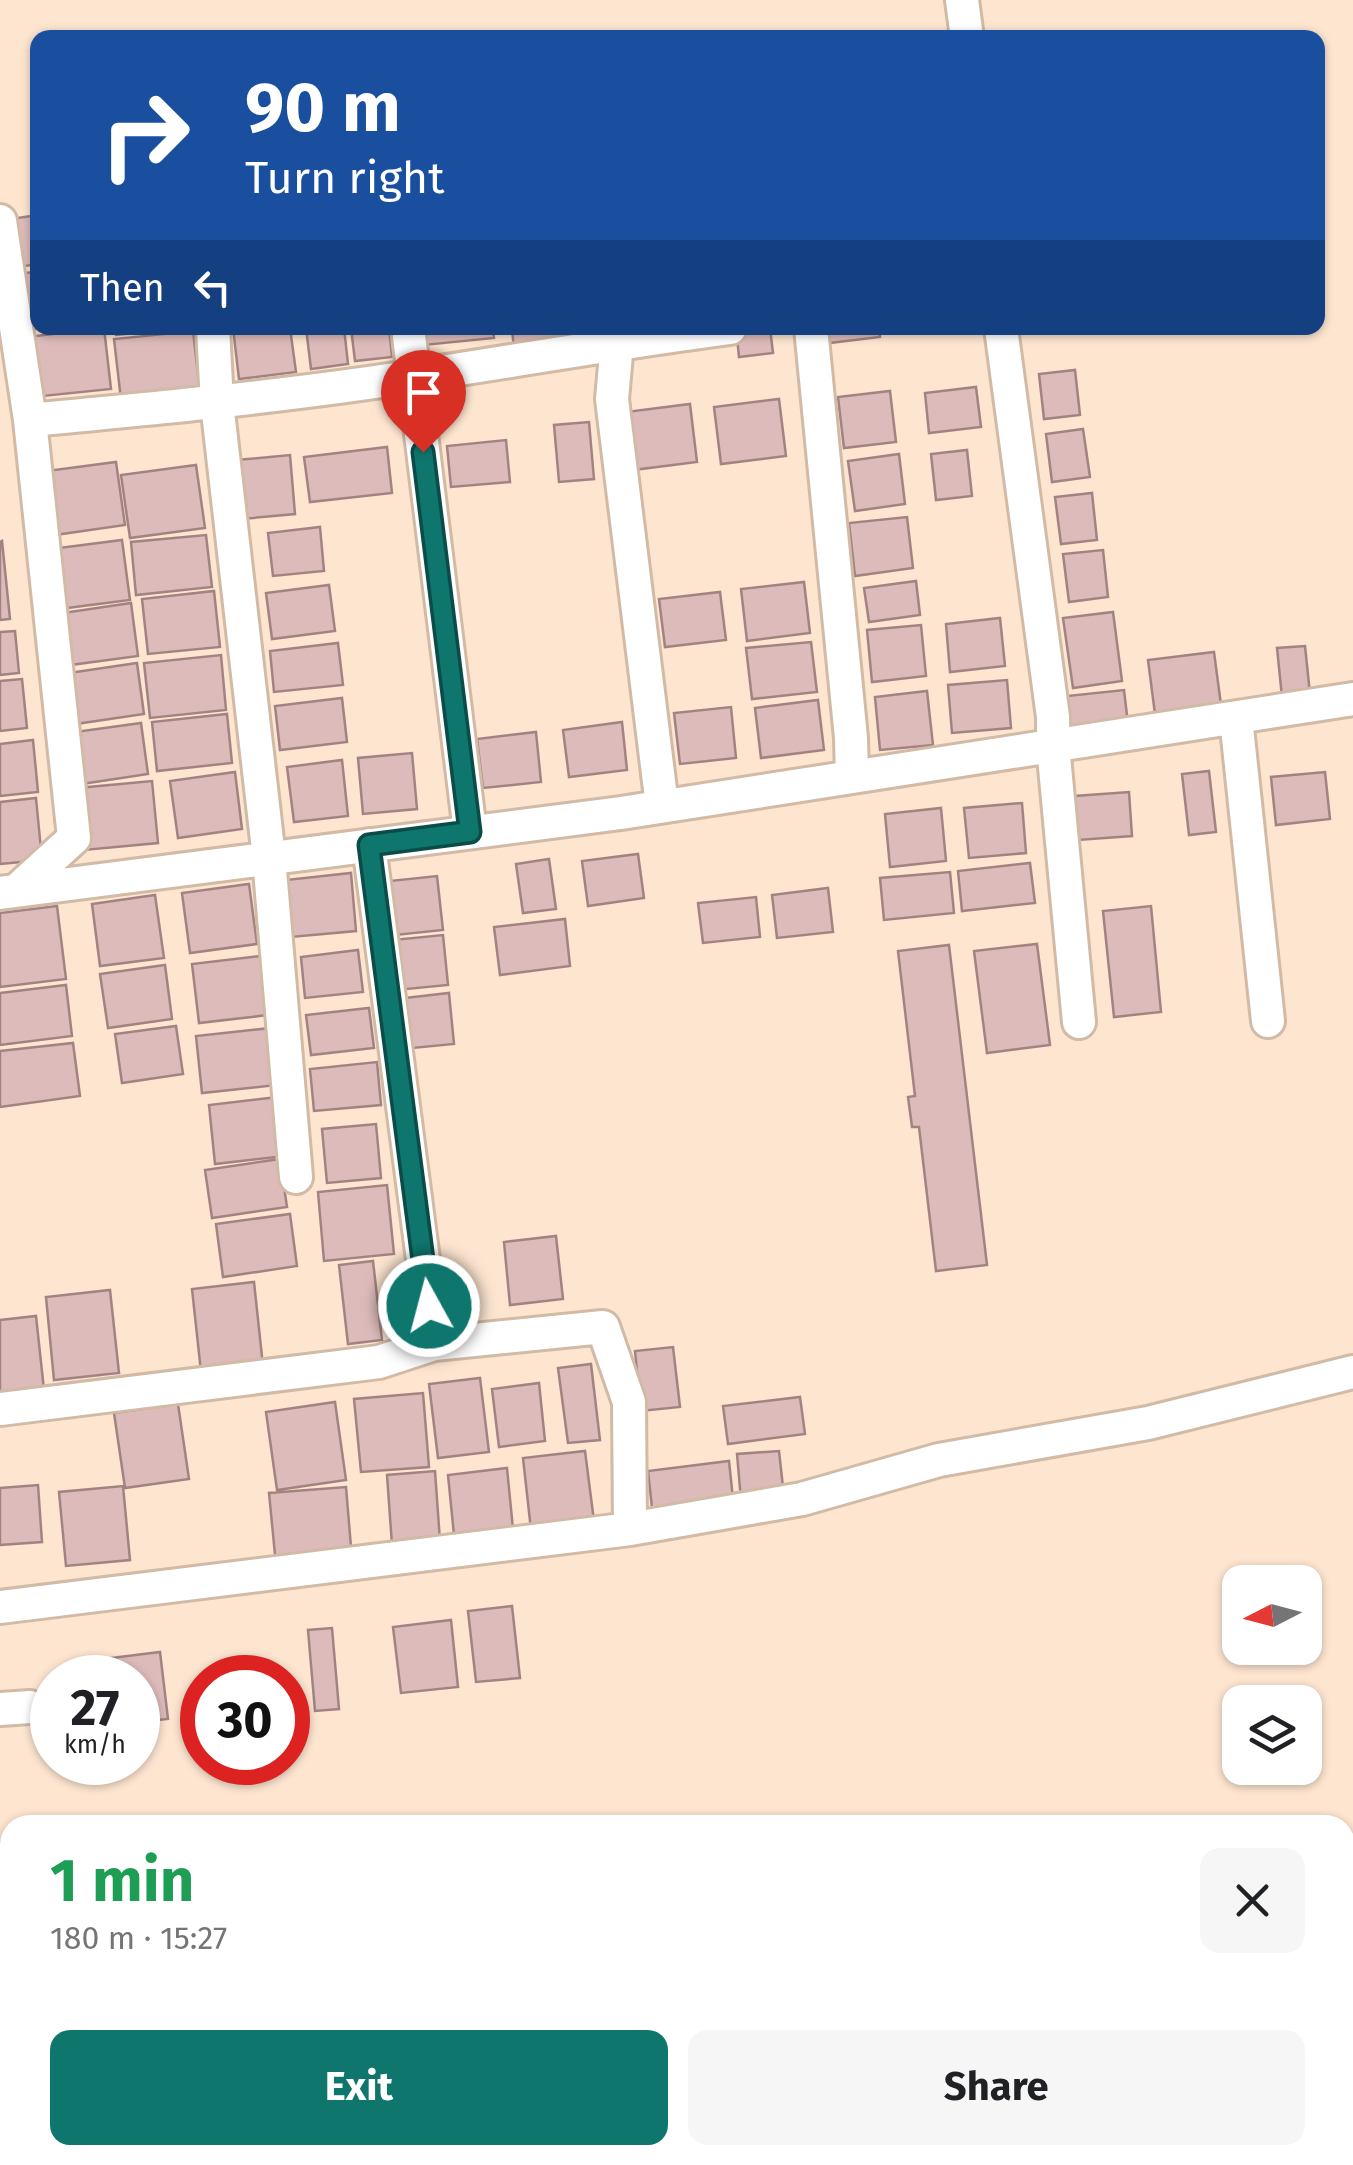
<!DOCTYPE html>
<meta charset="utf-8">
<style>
body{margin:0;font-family:"Fira Sans",sans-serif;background:#f6f6f6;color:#202124;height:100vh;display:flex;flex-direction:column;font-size:38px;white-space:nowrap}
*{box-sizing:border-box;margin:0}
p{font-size:32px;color:#757577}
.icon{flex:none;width:55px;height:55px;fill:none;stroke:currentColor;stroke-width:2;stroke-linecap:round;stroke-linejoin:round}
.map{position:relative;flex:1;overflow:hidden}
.sheet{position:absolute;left:0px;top:1815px;width:1355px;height:350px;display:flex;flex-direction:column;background:#fff;border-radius:30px 30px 0 0;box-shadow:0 2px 8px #0004}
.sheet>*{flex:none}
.hud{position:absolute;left:30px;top:30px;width:1295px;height:305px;border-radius:20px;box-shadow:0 2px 8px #0004;background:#1a4fa0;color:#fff;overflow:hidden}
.needle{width:65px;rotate:264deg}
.buttons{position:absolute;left:1222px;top:1565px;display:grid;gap:20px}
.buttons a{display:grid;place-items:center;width:100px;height:100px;border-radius:20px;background:#fff;box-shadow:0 2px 8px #0004;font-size:50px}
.speed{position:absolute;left:30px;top:1655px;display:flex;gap:20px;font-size:50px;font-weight:700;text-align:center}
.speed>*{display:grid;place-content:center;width:130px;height:130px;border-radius:50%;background:#fff;box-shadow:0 2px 8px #0004;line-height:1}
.speed small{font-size:25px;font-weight:400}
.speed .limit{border:15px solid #d22;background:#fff;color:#111}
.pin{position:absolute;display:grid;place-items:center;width:85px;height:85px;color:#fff;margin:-102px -42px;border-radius:50% 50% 50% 0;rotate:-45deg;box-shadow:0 0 10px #0007}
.pin .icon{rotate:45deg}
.me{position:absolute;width:110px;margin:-55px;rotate:353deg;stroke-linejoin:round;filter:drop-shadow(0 0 8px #0008)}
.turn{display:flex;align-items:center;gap:35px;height:210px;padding:0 50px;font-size:45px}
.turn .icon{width:130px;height:130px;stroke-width:2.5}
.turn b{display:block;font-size:70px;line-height:85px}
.then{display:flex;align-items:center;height:95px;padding:0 50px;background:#0003;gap:20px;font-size:38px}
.round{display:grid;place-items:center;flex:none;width:105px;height:105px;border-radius:20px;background:#f6f6f6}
.headline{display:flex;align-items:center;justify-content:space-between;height:170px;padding:0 50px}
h1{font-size:60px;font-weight:700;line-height:75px;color:#1e9e55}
.cta{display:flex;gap:20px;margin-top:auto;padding:20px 50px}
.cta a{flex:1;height:115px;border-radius:20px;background:#0f766e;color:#fff;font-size:40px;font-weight:700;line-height:115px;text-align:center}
.cta a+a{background:#f6f6f6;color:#202124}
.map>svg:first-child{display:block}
.building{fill:#ddbbba;stroke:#a38382;stroke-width:2.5}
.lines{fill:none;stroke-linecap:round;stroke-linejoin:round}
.street-casing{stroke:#d1baa6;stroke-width:38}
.street{stroke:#fff;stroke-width:32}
.route-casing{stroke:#0a4d48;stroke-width:25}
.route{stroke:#0f766e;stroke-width:18}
</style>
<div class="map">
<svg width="1353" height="2165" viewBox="0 0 1353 2165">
<rect width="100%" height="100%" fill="#fde5d0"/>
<path class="building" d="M38 124V197L33 125Z
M38 215V264L11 268 4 220Z
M38 272V328H47L27 329 23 273Z
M104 328 111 389 33 397 27 337Z
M115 328H188L116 335Z
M233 328H290L296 372 239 379Z
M306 328H344L348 364 311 369Z
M351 328H389L392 357 355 361Z
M422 328H493L494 338 424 345Z
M512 328H585L587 342 514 350Z
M736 328H770L773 353 739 357Z
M819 328H879L880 337 821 344Z
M193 331 200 392 121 400 114 339Z
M1075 370 1080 415 1044 419 1039 374Z
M976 387 981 427 929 433 925 393Z
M890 391 896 442 844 448 838 397Z
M779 399 786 456 721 464 714 407Z
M690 404 697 462 633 470 626 412Z
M589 422 594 479 559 482 554 425Z
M1083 429 1090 477 1052 482 1046 434Z
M506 440 510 482 451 487 447 446Z
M387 447 392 493 310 502 304 457Z
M967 450 972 496 936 500 931 454Z
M899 454 905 504 855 511 848 461Z
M290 455 295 514 242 519 237 460Z
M116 462 125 525 48 536 39 472Z
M196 465 205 528 130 538 121 475Z
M1092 493 1097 540 1061 544 1055 497Z
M907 517 913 568 855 576 849 523Z
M320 527 324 571 273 576 268 533Z
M206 535 212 587 136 595 131 542Z
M122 540 130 600 59 609 51 549Z
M2 541 10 619 0 620V542Z
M1103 550 1108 597 1069 602 1063 554Z
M916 581 920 615 869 622 864 588Z
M804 582 810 633 747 641 741 589Z
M329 585 335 631 272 639 266 593Z
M214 591 220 647 148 654 142 599Z
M720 592 726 640 665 647 659 599Z
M131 603 138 656 63 666 56 614Z
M1113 612 1122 681 1073 688 1063 618Z
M1000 618 1005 666 950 672 946 624Z
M921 625 926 676 872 682 867 630Z
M15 631 19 673 0 675V632Z
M811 642 817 692 752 699 746 648Z
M338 643 343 685 274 692 270 651Z
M1305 646 1310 694 1282 697 1277 648Z
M1214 652 1221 705 1155 714 1148 660Z
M221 655 226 710 150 718 144 663Z
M137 663 144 714 69 725 62 674Z
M22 679 27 728 0 731V681Z
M1007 680 1011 728 952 733 948 685Z
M1124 690 1128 724 1071 730 1067 696Z
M927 691 933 745 880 750 875 697Z
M342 698 347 742 280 750 275 706Z
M818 700 824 750 761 758 755 708Z
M731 707 736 758 680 764 674 713Z
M227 714 232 763 157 771 152 722Z
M622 722 627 770 569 777 563 730Z
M141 723 148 774 75 785 68 733Z
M536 732 541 782 483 788 477 739Z
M33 740 38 792 0 796V744Z
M412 753 417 809 363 814 358 758Z
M342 760 348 816 294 822 287 767Z
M1209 771 1216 832 1189 835 1182 774Z
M235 772 242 829 178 838 170 781Z
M1325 772 1330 819 1276 825 1271 777Z
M152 781 158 843 84 850 78 788Z
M1129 792 1132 836 1078 840 1075 796Z
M36 798 42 860 0 864V802Z
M1022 803 1026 853 969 858 964 808Z
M941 808 946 861 890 867 885 814Z
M638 854 644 898 588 906 582 861Z
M549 859 556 909 523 913 516 864Z
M1030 863 1035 903 962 911 958 871Z
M950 872 954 913 884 920 880 878Z
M351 873 356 931 291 937 286 880Z
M437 876 443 930 386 936 380 882Z
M249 884 257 944 190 953 182 893Z
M828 888 833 932 777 938 772 895Z
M155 895 164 958 100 966 92 904Z
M756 897 760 937 703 943 698 903Z
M57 906 66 979 0 987V913Z
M1151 906 1161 1012 1114 1017 1103 911Z
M565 919 570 966 500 975 494 927Z
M443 935 448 985 376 992 372 942Z
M1037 944 1050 1045 987 1053 974 951Z
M949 945 987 1265 936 1271 919 1127H912L908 1097 915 1096 898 951Z
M358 950 363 992 305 998 301 957Z
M261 956 268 1015 199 1023 192 964Z
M165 965 172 1019 108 1028 100 974Z
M66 985 72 1036 0 1045V993Z
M449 993 454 1044 392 1050 387 1000Z
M369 1008 374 1048 311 1055 306 1015Z
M176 1026 183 1074 122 1083 115 1034Z
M271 1028 277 1085 202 1093 196 1036Z
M73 1043 80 1096 0 1107V1051Z
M377 1062 381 1105 314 1111 310 1069Z
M278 1097 285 1156 215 1164 209 1105Z
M376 1124 381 1178 327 1183 322 1129Z
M280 1159 287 1207 212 1218 205 1170Z
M387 1185 394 1254 324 1261 318 1192Z
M290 1214 297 1266 223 1277 216 1224Z
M556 1236 563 1299 510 1305 504 1242Z
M373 1261 382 1340 348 1344 339 1265Z
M254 1282 263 1366 201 1372 192 1289Z
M110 1290 119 1373 54 1380 46 1297Z
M36 1316 44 1390 0 1395V1320Z
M673 1347 680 1407 641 1411 635 1351Z
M591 1364 600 1440 568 1443 558 1368Z
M480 1378 489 1452 438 1458 429 1384Z
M539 1383 545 1441 499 1447 492 1389Z
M423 1393 429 1467 361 1472 354 1399Z
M800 1397 805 1434 728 1444 723 1406Z
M335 1402 346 1480 277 1490 266 1412Z
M178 1404 189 1479 125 1488 114 1413Z
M585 1451 594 1521 531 1530 523 1458Z
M779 1451 784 1496 741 1500 737 1454Z
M729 1461 733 1499 652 1508 648 1471Z
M507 1468 513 1529 454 1535 448 1475Z
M435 1471 440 1541 392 1545 387 1475Z
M38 1485 42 1542 0 1545V1488Z
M123 1486 130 1560 66 1566 59 1492Z
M346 1487 352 1559 276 1565 269 1493Z
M512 1606 520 1678 476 1682 468 1611Z
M451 1620 458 1687 401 1693 393 1627Z
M332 1628 339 1709 315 1711 308 1630Z
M160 1652 168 1719 138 1722V1678H97L95 1660Z"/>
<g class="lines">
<g class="street-casing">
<path id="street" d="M962 0 967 38
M0 221 30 420 74 838 17 890
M213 328 217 403 269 858 296 1177
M408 328 470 832
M614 328 617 343 612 399 662 806
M811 328 851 738 852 777
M1001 328 1053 717V746L1079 1022
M30 420C159 408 287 396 415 376 520 360 624 342 730 328
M1236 718 1268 1021
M369 845 434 1344
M0 893 621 813 1353 699
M0 1409 379 1362 434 1344 603 1327 629 1402 630 1529
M0 1607 630 1529 802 1499 939 1460 1148 1423 1353 1372
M0 1709 30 1707"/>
</g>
<use href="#street" class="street"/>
</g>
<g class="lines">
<g class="route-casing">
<path id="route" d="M423 452 470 832 369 845 429 1306"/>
</g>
<use href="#route" class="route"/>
</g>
</svg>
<div class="buttons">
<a><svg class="needle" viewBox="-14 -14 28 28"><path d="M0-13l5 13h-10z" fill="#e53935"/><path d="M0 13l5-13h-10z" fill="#757577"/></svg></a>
<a><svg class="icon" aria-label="layers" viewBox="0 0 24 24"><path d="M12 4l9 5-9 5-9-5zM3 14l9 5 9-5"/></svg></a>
</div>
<div class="speed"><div>27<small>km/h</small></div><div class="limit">30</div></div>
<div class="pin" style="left:423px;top:452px;background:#d93025"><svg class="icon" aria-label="arrive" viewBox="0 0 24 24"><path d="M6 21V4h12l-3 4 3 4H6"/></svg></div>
<svg class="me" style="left:429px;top:1306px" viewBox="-20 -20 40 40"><circle r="17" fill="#0f766e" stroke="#fff" stroke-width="3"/><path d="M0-11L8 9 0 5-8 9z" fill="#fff"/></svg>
<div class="hud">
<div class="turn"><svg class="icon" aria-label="right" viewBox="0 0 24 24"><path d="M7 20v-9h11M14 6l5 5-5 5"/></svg><div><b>90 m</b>Turn right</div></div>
<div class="then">Then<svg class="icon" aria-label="left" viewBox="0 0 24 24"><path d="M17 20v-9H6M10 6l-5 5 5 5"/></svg></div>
</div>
<section class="sheet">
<div class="headline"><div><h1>1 min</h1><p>180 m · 15:27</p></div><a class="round"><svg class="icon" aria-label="close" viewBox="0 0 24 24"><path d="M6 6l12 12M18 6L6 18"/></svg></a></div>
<div class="cta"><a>Exit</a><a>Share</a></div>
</section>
</div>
